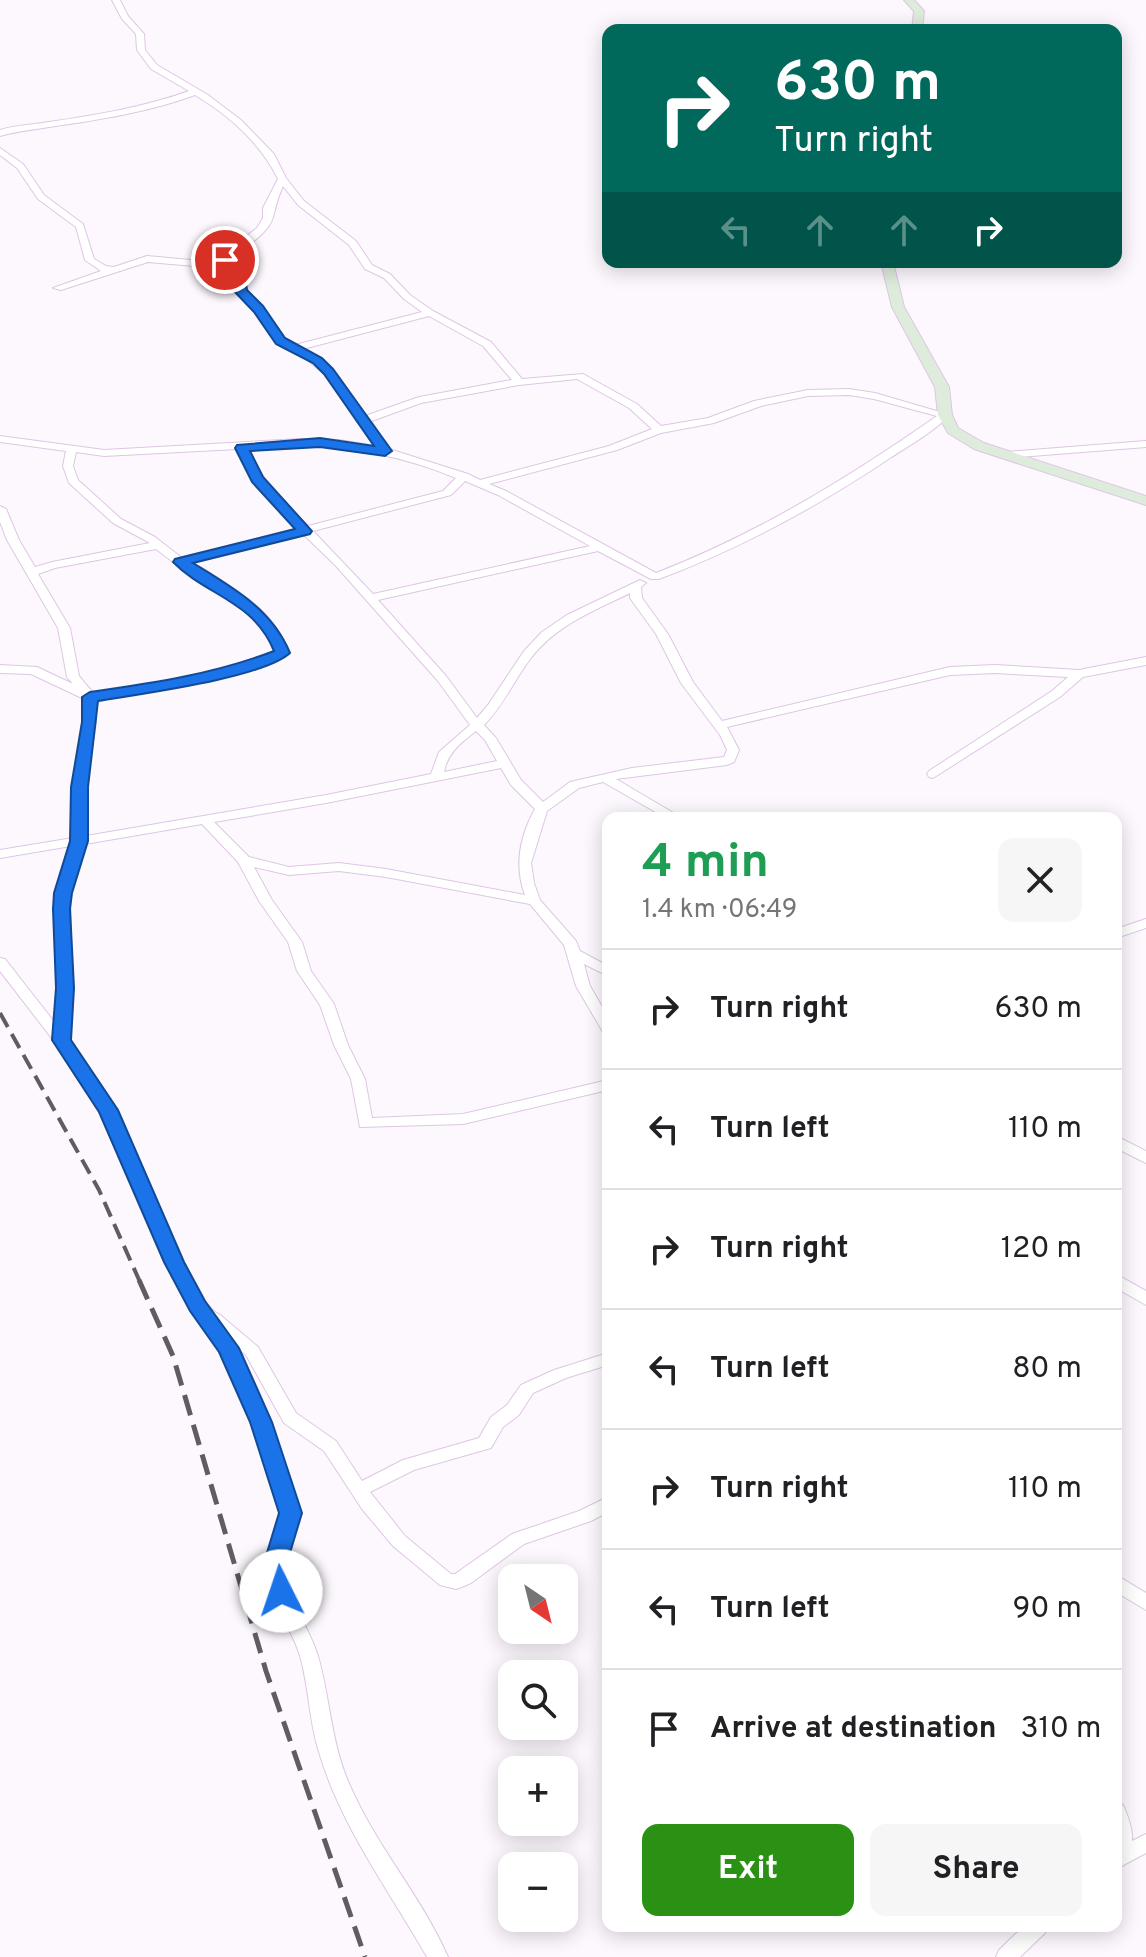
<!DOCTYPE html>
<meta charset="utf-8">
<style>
body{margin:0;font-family:Overpass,sans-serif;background:#f6f6f6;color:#202124;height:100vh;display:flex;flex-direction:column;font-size:30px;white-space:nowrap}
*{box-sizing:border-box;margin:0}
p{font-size:26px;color:#757577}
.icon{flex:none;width:44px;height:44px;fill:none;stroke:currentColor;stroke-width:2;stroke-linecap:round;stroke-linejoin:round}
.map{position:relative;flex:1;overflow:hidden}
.sheet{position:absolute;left:602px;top:812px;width:520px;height:1120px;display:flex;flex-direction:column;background:#fff;border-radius:16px;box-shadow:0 4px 20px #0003}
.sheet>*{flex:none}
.top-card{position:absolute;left:602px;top:24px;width:520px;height:244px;border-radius:16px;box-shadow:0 4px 20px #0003;background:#00695c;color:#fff;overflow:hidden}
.needle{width:52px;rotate:145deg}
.buttons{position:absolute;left:498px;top:1564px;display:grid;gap:16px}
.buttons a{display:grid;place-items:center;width:80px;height:80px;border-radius:16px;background:#fff;box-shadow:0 4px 20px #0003;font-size:40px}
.pin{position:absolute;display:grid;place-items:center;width:68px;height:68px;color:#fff;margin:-34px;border:4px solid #fff;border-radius:50%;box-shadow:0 2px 8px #0007}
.me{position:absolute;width:88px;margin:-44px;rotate:356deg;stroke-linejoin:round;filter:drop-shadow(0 0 6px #0008)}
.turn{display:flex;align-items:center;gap:28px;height:168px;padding:0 40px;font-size:36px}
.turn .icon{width:104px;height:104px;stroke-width:2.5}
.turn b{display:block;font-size:56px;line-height:68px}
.lanes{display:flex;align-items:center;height:76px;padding:0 40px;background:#0003;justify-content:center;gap:40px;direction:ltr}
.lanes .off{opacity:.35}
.round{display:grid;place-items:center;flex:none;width:84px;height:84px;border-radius:16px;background:#f6f6f6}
.headline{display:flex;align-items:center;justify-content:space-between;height:136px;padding:0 40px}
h1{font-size:48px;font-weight:700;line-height:60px;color:#1e9e55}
.action{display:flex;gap:16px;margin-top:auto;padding:16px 40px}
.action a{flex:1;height:92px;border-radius:16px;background:#2b9114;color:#fff;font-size:32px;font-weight:700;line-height:92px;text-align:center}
.action a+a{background:#f6f6f6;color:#202124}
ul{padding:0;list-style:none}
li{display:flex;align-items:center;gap:24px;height:120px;padding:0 40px;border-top:2px solid #e0e0e0}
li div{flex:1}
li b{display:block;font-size:30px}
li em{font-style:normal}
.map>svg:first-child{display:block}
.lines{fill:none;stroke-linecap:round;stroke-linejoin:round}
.street-casing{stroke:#dec6e4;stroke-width:2}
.secondary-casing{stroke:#dec6e4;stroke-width:2}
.street{fill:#fff;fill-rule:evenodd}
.secondary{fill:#deecdc;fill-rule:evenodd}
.rail-far1{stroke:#625b64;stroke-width:4;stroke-dasharray:16 8;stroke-linecap:butt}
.rail{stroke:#625b64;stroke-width:5;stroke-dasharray:21 10;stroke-linecap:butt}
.route{fill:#1a73e8;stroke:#114b97;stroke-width:2}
</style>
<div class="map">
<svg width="1146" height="1957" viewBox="0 0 1146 1957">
<rect width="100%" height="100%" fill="#fdf8fe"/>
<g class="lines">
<g class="street-casing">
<path id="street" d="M112 0H120L128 16 144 34 145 50 157 65 208 95 241 120 274 154 286 178 304 201 356 241 372 265 390 274 410 295 433 311 491 342 522 379 583 374 637 404 661 426 708 418 754 401 808 390 849 389 875 393 950 415C933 432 910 445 890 458 817 507 741 548 659 579H651L598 551 378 600 446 676 477 718 488 705 524 651 542 632 567 615 640 580 646 583 641 587 642 598 668 634 693 682 722 721 950 667 995 665 1079 670 1146 657V665L1083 677 1060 697 933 778 929 777 927 774 929 771 1052 691 1068 677 995 673 950 675 727 727 739 750 734 762 727 765 616 779 682 818H666L603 782 579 788 547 811 531 863 534 883 540 900 576 941 580 951 608 966V976L584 964 590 986 608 1017V1034L603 1032 576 986 564 945 530 904 386 877 339 871 289 875 254 867 272 900 302 942 311 971 334 1004 348 1045 365 1079 372 1118 463 1114 608 1080V1090L463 1124 360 1127 351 1079 334 1045 320 1005 297 971 288 942 259 901 238 862 202 824 85 844 70 893 72 988 68 1039C86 1062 103 1086 116 1112 133 1145 192 1306 219 1314L258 1347 296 1413 336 1441 362 1481 403 1460 479 1438 491 1417 507 1405 521 1385 554 1370 608 1353V1365L566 1378 533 1393 519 1415 503 1427 491 1448 414 1470 370 1492 405 1536 451 1574H455L512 1534 579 1511 608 1497V1512L591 1521 524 1544 471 1583 462 1587 456 1589 440 1585 393 1546 362 1509 324 1451 284 1423 246 1355 233 1344 249 1372 298 1504C299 1529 284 1551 287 1576 290 1605 310 1629 318 1656 330 1698 331 1741 348 1781 374 1844 421 1895 448 1957H427C389 1890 341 1827 319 1752 309 1721 309 1687 300 1656 292 1629 272 1605 269 1576 266 1551 282 1529 280 1504L233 1373 209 1331 192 1310 166 1262 101 1110 77 1071 0 971V958L5 959 55 1023 58 988 56 893 71 846 0 858V850L73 838 74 787 84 722V699L31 674 0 673V665L37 667 73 684 67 677 58 628 7 540 0 522V506L6 509 19 540 35 567 52 562 150 543 113 523 69 483 63 466 66 451 0 442V436L104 450 300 439 339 440 376 446 324 374 305 358 280 346 256 311 237 293 235 274 230 269 148 262 61 290 53 288 101 271 85 260 76 227 38 199 17 168 0 155V148L23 164 44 195 83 224 94 259 106 266 114 267 147 256 223 263 219 258 221 256 257 228 263 218V208L278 179C261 144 229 115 195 95 149 112 98 120 49 127 32 130 17 131 0 136V130C16 125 32 125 49 122 96 115 145 107 189 91L151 69 137 50 136 34 122 19ZM283 186 298 205 349 245 365 269 384 278 404 299 422 312 295 345 288 342 262 307 245 290V273L230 258C243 248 268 235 273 217 276 206 278 197 283 186ZM429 316 483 346 512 380 419 397 365 416C347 391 331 363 303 349ZM577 379 629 408 652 429 609 446 480 480 468 474 389 449 369 422 421 403 519 385ZM849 395 874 399 937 416C848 478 757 534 656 573L506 491 489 484 617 450 661 433 714 423 761 406 808 396ZM300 445C354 447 406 457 456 478L443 491 308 526 270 488 247 448ZM237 449 262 492 298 528 182 558 155 537 121 519 78 480 73 466 76 452 104 456ZM465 481 498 495 590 546 373 594 313 531 451 495ZM303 534 336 566 438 681 470 725 439 752 431 774 326 795 86 836V787L96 722V700L178 687 247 671 288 653C272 603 230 590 189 563ZM156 549C168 558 180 568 193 575 227 596 263 611 276 651 217 675 155 683 93 693L79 676 70 628 38 574 55 568ZM630 593V598L656 634 681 683 720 735 727 750 724 757 632 768 570 782 543 802 521 780 496 738 484 725C504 705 514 680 531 658 556 625 594 611 630 593ZM476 731 485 740 497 761 444 772C448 752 461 743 476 731ZM501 768 511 785 535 809C520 836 514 866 525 895L386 869 339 863 289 867 249 857 214 822 326 803Z
M1146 441V447L1006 458 1001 455 1006 452Z
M1146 919V928L1116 938V929Z
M1116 1136 1146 1151V1163L1116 1148Z
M1116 1274 1146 1291V1305L1116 1288Z
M1116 1575 1146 1593V1610L1116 1592Z
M1116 1802 1123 1805C1128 1816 1133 1829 1132 1841L1146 1834V1853L1116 1869Z
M1024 1926H1048L1045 1933 1020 1957H996L999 1950Z"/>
</g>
<g class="secondary-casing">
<path id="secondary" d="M904 0H914L924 11 922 30H912L914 11Z
M881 262H893L904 307 949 387 952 415 958 428 984 443 1146 496V505L974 449 948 433 938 415 935 387 892 307Z"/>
</g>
<use href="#street" class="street"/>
<use href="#secondary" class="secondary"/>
<path class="rail-far1" d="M0 1013 99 1190 140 1282"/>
<path class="rail" d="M139 1280 173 1356 266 1671 365 1957"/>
</g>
<path class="route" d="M220 257H229L244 271 247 290 263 306 285 338 322 358 333 369 392 451 385 456 320 447 250 451 263 477 312 531 310 534 193 563C232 587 272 609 290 653 263 678 138 694 98 701L88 787V841L72 893 70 909 74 988 71 1040 118 1110 184 1262 205 1301 239 1348 272 1422 302 1513 289 1556 293 1591 289 1598 281 1601 273 1598 266 1556 279 1513 250 1422 219 1352 190 1311 164 1262 99 1112 52 1040 56 988 53 909 54 893 70 841 71 787 82 722V697L90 692C153 683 214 674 274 651 253 600 206 596 173 562L175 559 295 529 252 482 235 448 237 445 320 438 374 446 324 374 313 363 276 344 254 312 234 291V274L220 262Z"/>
</svg>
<div class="buttons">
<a><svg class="needle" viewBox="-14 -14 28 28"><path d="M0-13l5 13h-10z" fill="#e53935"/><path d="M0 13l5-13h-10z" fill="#757577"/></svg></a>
<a><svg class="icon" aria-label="search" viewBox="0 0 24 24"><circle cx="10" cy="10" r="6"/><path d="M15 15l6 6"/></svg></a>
<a>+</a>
<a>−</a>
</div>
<div class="pin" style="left:225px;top:260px;background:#d93025"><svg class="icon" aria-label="arrive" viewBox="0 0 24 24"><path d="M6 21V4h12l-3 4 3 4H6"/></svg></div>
<svg class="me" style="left:281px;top:1591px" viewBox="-20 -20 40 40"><circle r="19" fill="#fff"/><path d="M0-13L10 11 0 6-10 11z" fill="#1a73e8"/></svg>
<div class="top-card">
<div class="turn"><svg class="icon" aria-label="right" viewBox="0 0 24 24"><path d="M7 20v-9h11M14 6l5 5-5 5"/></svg><div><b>630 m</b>Turn right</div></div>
<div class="lanes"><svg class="icon off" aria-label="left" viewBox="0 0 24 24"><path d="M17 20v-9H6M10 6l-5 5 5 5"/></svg><svg class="icon off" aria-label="ahead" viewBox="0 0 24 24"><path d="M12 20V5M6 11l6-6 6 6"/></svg><svg class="icon off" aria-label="ahead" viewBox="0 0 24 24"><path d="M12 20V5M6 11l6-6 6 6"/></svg><svg class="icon" aria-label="right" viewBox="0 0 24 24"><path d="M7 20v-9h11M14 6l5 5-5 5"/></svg></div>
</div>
<section class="sheet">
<div class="headline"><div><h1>4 min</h1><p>1.4 km · 06:49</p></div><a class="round"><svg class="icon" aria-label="close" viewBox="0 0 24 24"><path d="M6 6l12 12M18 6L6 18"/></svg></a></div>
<ul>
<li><svg class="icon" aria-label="right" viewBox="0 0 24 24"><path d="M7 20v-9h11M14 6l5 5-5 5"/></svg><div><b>Turn right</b></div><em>630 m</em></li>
<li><svg class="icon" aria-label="left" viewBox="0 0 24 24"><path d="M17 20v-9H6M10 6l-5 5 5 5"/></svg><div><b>Turn left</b></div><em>110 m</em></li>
<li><svg class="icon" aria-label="right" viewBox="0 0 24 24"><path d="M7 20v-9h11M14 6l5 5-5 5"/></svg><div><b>Turn right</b></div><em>120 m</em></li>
<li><svg class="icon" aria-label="left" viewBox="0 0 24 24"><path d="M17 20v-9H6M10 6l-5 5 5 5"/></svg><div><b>Turn left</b></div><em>80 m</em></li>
<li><svg class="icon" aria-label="right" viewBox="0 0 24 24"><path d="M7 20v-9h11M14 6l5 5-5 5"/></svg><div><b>Turn right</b></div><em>110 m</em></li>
<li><svg class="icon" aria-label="left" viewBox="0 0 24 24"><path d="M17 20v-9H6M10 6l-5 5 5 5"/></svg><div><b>Turn left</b></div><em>90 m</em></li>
<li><svg class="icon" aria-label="arrive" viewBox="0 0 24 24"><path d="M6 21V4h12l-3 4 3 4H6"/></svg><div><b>Arrive at destination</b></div><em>310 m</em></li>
</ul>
<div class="action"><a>Exit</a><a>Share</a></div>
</section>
</div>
